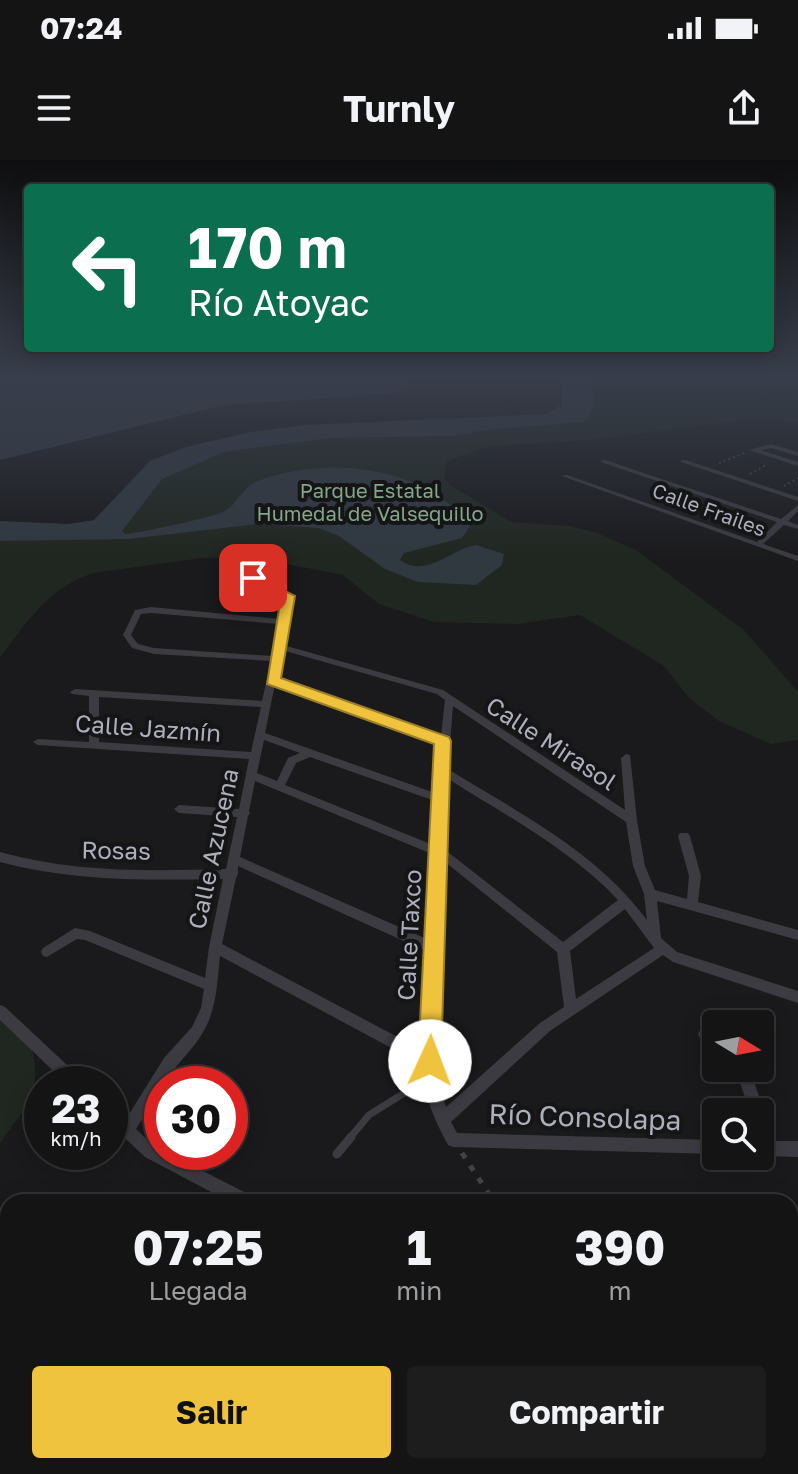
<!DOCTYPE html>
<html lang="es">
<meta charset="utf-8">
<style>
body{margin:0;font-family:"Golos Text",sans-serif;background:#1d1d1e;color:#f1f3f6;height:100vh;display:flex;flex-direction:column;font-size:30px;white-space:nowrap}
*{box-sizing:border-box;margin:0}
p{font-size:26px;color:#9d9ea0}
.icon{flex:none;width:44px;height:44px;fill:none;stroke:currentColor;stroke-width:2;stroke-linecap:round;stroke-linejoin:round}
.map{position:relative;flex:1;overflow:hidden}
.side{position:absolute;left:0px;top:1034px;width:798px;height:280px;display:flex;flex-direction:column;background:#141415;border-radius:24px 24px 0 0;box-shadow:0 4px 20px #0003,0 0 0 2px #333334}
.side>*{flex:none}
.top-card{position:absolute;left:24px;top:24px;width:750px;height:168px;border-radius:8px;box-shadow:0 4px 20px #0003,0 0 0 2px #333334;background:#0b6e4f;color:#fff;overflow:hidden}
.needle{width:52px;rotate:100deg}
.fabs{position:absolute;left:702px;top:850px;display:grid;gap:16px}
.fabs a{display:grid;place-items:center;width:72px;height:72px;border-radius:8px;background:#141415;box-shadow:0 4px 20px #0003,0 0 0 2px #333334;font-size:40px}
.speed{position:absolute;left:24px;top:906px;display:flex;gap:16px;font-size:40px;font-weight:700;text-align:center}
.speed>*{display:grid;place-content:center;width:104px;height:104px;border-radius:50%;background:#141415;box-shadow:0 4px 20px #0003,0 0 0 2px #333334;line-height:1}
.speed small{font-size:20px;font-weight:400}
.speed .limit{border:12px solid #d22;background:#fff;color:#111}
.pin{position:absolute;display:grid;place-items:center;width:68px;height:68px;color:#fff;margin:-34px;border-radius:16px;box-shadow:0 4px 12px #0006}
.me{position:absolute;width:88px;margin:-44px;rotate:2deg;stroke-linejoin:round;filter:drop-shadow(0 0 6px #0008)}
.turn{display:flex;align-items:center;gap:28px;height:168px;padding:0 32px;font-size:36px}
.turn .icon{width:104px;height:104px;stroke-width:2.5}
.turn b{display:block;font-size:56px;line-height:68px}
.eta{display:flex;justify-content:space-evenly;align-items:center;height:136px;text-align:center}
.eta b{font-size:48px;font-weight:700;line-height:56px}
.action{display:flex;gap:16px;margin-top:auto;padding:16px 32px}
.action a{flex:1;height:92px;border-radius:8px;background:#f0c33e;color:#111;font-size:32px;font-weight:700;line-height:92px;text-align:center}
.action a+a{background:#1d1d1e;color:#f1f3f6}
.status{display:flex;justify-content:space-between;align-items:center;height:56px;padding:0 40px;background:#141415;direction:ltr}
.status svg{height:22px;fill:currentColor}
header{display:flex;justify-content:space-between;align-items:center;height:104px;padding:0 32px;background:#141415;font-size:36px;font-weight:700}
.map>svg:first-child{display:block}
.green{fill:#202721}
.water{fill:#303840}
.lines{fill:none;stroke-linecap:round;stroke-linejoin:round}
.path-far1{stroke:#414248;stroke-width:2;stroke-dasharray:2 3;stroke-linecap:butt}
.path{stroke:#414248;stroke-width:5;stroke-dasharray:6 9;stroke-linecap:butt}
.lane-far1{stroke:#3b3b41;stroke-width:7}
.lane{stroke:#3b3b41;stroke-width:9}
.street{fill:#3b3b41;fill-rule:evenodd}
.route{fill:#f0c33e;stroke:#9c7f28;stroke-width:2}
.labels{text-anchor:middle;stroke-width:8;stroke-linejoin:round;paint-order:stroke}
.far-park-label{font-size:20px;fill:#84a689;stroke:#151517}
.far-street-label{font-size:20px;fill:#adb0bb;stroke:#151517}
.street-label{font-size:24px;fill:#adb0bb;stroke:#151517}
.near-street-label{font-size:28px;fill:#adb0bb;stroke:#151517}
</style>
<div class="status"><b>07:24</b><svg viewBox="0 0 49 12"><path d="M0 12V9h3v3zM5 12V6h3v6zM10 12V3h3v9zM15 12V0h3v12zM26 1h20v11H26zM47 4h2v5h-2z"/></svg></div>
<header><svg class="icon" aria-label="menu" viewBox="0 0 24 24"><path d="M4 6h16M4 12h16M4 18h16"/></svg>Turnly<svg class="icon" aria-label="share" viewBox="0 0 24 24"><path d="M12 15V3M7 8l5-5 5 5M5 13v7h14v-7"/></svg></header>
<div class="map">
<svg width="798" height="1314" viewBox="0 0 798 1314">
<rect width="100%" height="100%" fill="#1a1a1c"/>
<path class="green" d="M565 215H798V262L752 259 591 280 489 286 447 301 444 319 452 326 511 362 570 366 597 373 636 390 744 470 798 532V580L771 584 719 561 690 539 664 506 580 455 517 464 434 462 379 444 343 415 251 397 202 398 93 413C47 429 29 460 0 497V367L102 363 172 294 427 258H553L564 252Z
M0 851C19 860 24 867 31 887 44 932 25 948 0 983Z"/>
<path class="water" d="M0 215H416L407 228 388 234 224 245 0 300Z
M561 215H591C593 232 599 251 583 262L484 270 452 276 329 278 224 292 162 319 122 371 125 374C135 374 218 356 225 351 238 343 242 328 256 322 322 295 425 304 470 366L462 378 404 393 400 400C426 419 451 389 476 385L504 394 502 405 476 425 418 422 385 409 339 376 319 368 259 364 128 379 0 381V361L68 364 94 360 150 301 186 287 250 272 304 265 548 254 561 245Z"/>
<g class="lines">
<path class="path-far1" d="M719 303 745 293
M750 314 768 304
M784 326 798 318"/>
<path class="path" d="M462 993 494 1042"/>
<path class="lane-far1" d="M349 979 369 955 430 917"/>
<path class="lane" d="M337 994 351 977"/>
<path class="street" d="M771 284 798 292V296L771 288 760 290 798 302V306L749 290Z
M601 300H605L781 359 798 345V351L788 361 798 365V369L784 365 763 384 798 396V401L562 316 567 315 757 382 777 362 601 302Z
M681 300H685L798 337V341L681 302Z
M250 416H256L293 436 283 485 443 530 625 650 621 598 626 594 630 595 637 660 645 706 655 730 687 739 689 716 678 676 680 673H688L690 676 701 716 698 742 798 770V780L657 741 661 778 677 792 798 831V843L673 802 663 795 550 871 451 962 457 973 716 980V994L453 987 448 985C435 961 422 933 423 905L220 796C217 823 217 850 202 874 192 891 175 905 164 924H162V927L136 969 155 987 162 990V992H166L252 1036 254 1042H230L145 997 110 964V947L115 949 126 959 164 898 192 867 201 848 204 829 85 780 77 779 47 797 43 796 41 792 43 788 75 768 90 771 205 818 209 787 223 719C148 720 74 722 0 702V692C75 713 149 711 226 709L237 657 179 653 174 649 179 645 239 649 249 599 38 585 33 582 38 579 89 582V536L72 534 70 532 75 529 262 541 271 501 154 494 132 488 123 475 135 450 151 447 280 459 285 437 250 420ZM151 453 279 464 272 496 154 488 138 484 131 475 141 454ZM282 490 437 534 445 540 441 576 276 518ZM275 524 440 584 435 633 265 573ZM99 537 261 547 251 592 99 582ZM453 546 626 662 633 706 644 734 647 760C596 691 519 653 448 609ZM264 580 300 593 288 598 277 621 257 613ZM310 597 435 641 433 685 285 625 296 603ZM447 618C506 656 570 689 618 740L563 782 444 689ZM255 621 432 694 429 780 240 697 248 656 250 653 249 651ZM444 701 557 792 564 847 540 863 446 947 437 917ZM238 706 428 792 424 891 222 784 236 718 238 714ZM625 749 654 788 576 839 570 791Z
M0 845 5 847 82 919 84 924H67L0 860Z
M705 868 716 873V886L700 878 698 874 700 870Z
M735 908H749L775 981H798V997L759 996 760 952H750Z
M790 1114H798V1130H790Z
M8 1245V1265L0 1269V1249Z
M790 1283H798V1301H790Z
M640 1306H660L663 1314H643Z"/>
</g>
<linearGradient id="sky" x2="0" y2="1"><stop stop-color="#0e0e0f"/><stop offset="0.54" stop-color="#383e4b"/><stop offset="1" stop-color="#383e4b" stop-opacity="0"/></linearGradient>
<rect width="798" height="399" fill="url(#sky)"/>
<path class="route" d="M253 414 295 436 281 518 449 577 451 581 441 901 438 909 430 912 422 909 418 901 434 584 267 524 281 437 248 421 246 418Z"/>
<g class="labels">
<g class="far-park-label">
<text x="370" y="338">Parque Estatal<tspan x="370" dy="23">Humedal de Valsequillo</tspan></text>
</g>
<g class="far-street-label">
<text transform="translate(709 350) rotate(20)" y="7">Calle Frailes</text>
</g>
<g class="street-label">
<text transform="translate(148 569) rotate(4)" y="8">Calle Jazmín</text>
<text transform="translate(551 584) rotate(33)" y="8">Calle Mirasol</text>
<text transform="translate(214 689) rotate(-78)" y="8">Calle Azucena</text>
<text transform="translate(116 691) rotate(1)" y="8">Rosas</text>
<text transform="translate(410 775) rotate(-87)" y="8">Calle Taxco</text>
</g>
<g class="near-street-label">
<text transform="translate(585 957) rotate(2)" y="10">Río Consolapa</text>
</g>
</g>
</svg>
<div class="fabs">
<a><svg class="needle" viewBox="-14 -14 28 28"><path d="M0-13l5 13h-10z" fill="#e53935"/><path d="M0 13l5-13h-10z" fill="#9d9ea0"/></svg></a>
<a><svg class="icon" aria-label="search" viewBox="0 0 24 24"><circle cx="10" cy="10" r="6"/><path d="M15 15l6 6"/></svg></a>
</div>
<div class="speed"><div>23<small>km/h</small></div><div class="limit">30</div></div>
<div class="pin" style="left:253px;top:418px;background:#d93025"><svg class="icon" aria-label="arrive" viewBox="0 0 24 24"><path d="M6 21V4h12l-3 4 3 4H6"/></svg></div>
<svg class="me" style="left:430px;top:901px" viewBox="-20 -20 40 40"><circle r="19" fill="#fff"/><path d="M0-13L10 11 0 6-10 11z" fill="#f0c33e"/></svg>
<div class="top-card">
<div class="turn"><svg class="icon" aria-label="left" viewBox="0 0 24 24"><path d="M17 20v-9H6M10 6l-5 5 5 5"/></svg><div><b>170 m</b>Río Atoyac</div></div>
</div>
<section class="side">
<div class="eta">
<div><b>07:25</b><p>Llegada</p></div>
<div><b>1</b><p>min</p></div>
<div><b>390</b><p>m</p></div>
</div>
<div class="action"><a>Salir</a><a>Compartir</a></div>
</section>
</div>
